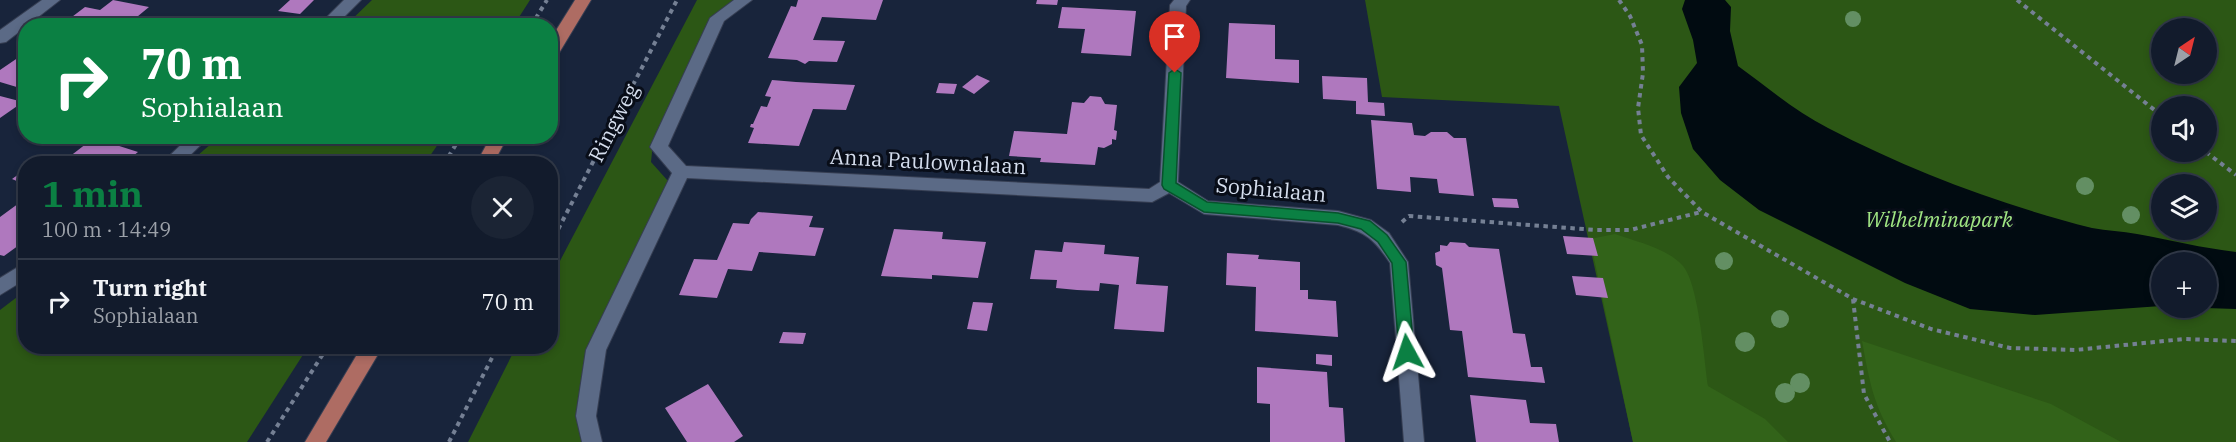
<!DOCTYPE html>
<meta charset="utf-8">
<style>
body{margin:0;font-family:"IBM Plex Serif",serif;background:#1b2434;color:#f1f3f6;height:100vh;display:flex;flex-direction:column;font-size:22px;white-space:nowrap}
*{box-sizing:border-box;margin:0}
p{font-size:20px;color:#9ca1a9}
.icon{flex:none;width:33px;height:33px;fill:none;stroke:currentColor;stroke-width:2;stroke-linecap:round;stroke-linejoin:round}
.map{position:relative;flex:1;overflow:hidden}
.sheet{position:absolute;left:18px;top:156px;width:540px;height:198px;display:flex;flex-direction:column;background:#121b2c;border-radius:24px;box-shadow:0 3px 9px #0003,0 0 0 2px #313948}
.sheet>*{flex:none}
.top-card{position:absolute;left:18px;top:18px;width:540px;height:126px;border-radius:24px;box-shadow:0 3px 9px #0003,0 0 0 2px #313948;background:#0b8043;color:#fff;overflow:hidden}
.needle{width:39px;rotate:35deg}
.controls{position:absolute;left:2151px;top:18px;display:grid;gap:12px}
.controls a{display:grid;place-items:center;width:66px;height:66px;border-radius:50%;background:#121b2c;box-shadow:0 3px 9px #0003,0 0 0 2px #313948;font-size:30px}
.pin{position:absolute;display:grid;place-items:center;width:51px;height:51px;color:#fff;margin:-62px -26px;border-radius:50% 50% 50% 0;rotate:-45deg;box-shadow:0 0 6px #0007}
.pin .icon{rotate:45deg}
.me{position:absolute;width:66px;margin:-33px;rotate:355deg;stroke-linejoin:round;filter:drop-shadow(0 0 4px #0008)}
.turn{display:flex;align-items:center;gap:21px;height:126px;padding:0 24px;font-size:27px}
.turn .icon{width:78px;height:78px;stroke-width:2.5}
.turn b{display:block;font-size:42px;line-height:51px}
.round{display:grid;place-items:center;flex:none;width:63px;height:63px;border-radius:32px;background:#1b2434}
.head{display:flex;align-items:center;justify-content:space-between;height:102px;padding:0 24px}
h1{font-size:36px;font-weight:700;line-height:45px;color:#0b8043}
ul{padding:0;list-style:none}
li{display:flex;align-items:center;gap:18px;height:84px;padding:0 24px;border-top:2px solid #313948}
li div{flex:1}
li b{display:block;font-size:22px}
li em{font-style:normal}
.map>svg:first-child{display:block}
.green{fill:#2c5715;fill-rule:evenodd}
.forest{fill:#326319}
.water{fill:#010b11}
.building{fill:#af78be}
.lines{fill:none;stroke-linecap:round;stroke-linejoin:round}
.minor-casing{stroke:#363e52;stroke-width:2}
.major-casing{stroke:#363e52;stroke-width:2}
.path{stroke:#758094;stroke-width:4;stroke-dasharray:4.5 4.5;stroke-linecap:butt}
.minor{fill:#5b6a86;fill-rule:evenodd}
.major{fill:#ae6c63;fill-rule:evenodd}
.tree{fill:#638f63}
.route{fill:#0b8043;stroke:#07532c;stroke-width:1.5}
.labels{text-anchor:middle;stroke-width:6;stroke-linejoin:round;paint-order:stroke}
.street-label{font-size:21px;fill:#d4dded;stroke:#080d18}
.park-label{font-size:21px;font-style:italic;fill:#a1e684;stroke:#080d18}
</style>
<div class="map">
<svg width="2236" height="442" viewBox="0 0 2236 442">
<rect width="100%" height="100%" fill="#18243b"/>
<path class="green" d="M372 0H530L514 25H346Z
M697 0H734L712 18 653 143 651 162 668 181 591 342 577 404 582 442H468L516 347 550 346 551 278Z
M1365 0H2236V442H1633L1559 106 1382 97ZM2162 28H2206V74H2162ZM2162 106H2206V152H2162ZM2162 184H2206V230H2162ZM2162 262H2206V308H2162Z
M220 136H443V137L425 163H189Z
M25 291 26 346 308 347 247 442H0V310Z"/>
<path class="forest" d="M1615 234C1637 242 1667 248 1683 266 1699 285 1704 359 1708 386L1765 419 1788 442H1633L1590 239Z
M1862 341 2051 404 2121 442H1896C1873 404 1870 384 1862 341Z"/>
<path class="water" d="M1685 0H1725L1731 7 1730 31 1738 66C1767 87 1795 111 1828 128 1911 171 2001 205 2092 228 2107 231 2122 231 2137 234 2170 240 2202 248 2236 252V309L2205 308 2206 262H2162L2161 306 2035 315 1970 309 1905 283 1759 210 1720 180 1693 149 1681 113 1679 87 1697 63 1693 40 1682 9Z"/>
<path class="building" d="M113 0 149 7 126 26H60L85 7 100 10Z
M290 0H314L300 14 278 11Z
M798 0H883L876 20 822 17 813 40 845 41 837 62 809 61 805 64 797 60 768 58 791 6 796 7Z
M1037 0H1058L1057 5 1036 4Z
M1062 7 1136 11 1131 56 1081 53 1085 29 1058 28Z
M240 17 257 20 276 24 230 26Z
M1229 23 1275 25V59L1299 60V83L1226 78Z
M22 55 26 56V84L20 88 0 82V70Z
M977 75 990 81 974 94 962 87Z
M1322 76 1367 78 1368 102 1384 103 1385 116 1356 114V101L1323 99Z
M772 80 796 82 855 85 846 110 813 109 799 146 748 143 754 128 750 127 751 124H753L761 106 767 107 771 97 765 96Z
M939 83 957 84 954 94 936 93Z
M0 96 23 102 0 118Z
M1090 96 1101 97 1105 104 1117 105 1114 130 1117 131 1116 140 1112 139V144L1104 148 1098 147 1095 165 1040 162 1041 158 1009 156 1014 131 1067 134 1072 102 1084 103Z
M1371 120 1412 123 1414 135 1425 136 1431 132H1447L1454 138H1466L1474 196 1439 193 1437 179 1410 177 1411 192 1377 189Z
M91 140 110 146 113 144 138 152 123 164H60Z
M26 169V185L12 179Z
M26 198V240L4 256 0 255V217Z
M1492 198 1517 199 1519 208 1494 207Z
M758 212 813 216 809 227 824 228 815 256 759 252 752 271 728 269 717 298 679 295 694 259 717 260 733 223 749 224 751 219Z
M894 229 943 232 942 239 986 242 978 278 932 275V279L881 276Z
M1563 236 1593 238 1598 256 1567 254Z
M1064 242 1105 245 1104 254 1139 257 1136 284 1168 286 1164 332 1114 329 1119 285 1100 283 1099 291 1077 290 1056 288 1057 280 1030 279 1035 250 1062 252Z
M1450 242 1465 243 1469 247 1499 249 1513 333 1525 334 1531 367H1542L1545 383 1468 377 1462 331 1450 330 1442 268 1436 265 1435 253 1440 251V245L1447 246Z
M1227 253 1259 255 1258 259 1300 262V290H1308V299L1336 301 1338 337 1255 331 1256 287 1226 285Z
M1572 276 1603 278 1608 298 1576 295Z
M973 302 993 303 987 331 967 329Z
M783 332 806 333 803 344 779 343Z
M1316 354 1332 355V366L1316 364Z
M1257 367 1327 372 1329 407 1343 408 1345 442H1270V404L1257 403Z
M708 384 743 436 734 442H687L665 408Z
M1470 395 1526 400 1530 423 1556 424 1559 442H1476Z"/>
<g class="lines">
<g class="minor-casing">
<path id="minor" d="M42 0H60L6 42 0 43V30Z
M344 0H361L335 26H318Z
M734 0H752L724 21 668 146 686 166 1149 189 1160 182 1170 5 1174 0H1190L1186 6 1178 182 1208 201 1338 211 1371 220 1389 233 1408 262 1424 442H1404L1390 263C1374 239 1366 232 1338 225L1204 214 1169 193 1152 202 687 178 606 350 596 416 602 442H582L576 416 586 350 672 173 650 147 710 18Z
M190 136H210L181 164H161Z
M26 262V279L0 295V278Z"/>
</g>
<g class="major-casing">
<path id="major" d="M575 0H591L556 58 550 59V40Z
M491 136H508L493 164H476Z
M362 346H383L326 442H305Z"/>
</g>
<path class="path" d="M1619 0 1630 16 1642 45 1643 73 1638 108 1641 135 1668 177 1702 212 1853 299 1931 329 2010 348 2075 350 2184 339 2236 341
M2017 0 2162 116
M531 26 547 0
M2206 152 2236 175
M444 164 461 136
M1402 222 1409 216 1596 230H1630L1701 212
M550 245 677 0
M1853 299 1864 394 1890 442
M267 442 328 346
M449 442 498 346"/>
<use href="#minor" class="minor"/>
<use href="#major" class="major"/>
</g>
<g class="tree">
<circle cx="1853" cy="19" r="8"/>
<circle cx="2085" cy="186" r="9"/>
<circle cx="2131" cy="215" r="9"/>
<circle cx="1724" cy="261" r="9"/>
<circle cx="1780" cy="319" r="9"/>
<circle cx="1745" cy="342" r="10"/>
<circle cx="1800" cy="383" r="10"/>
<circle cx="1785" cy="393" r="10"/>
</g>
<path class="route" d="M1175 69 1181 73 1176 183 1207 202 1338 213 1370 221 1387 235 1406 262 1414 352 1412 356H1401L1399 352 1392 263 1378 242 1361 229 1338 223 1204 212 1164 189 1162 185 1169 73Z"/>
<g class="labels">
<g class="street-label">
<text transform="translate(614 123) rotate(-63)" y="7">Ringweg</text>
<text transform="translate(928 162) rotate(3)" y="7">Anna Paulownalaan</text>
<text transform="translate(1271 190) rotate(5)" y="7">Sophialaan</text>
</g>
<g class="park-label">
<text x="1939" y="227">Wilhelminapark</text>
</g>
</g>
</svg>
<div class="controls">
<a><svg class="needle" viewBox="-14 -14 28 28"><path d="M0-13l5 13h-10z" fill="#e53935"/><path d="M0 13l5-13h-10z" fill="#9ca1a9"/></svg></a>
<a><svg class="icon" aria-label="sound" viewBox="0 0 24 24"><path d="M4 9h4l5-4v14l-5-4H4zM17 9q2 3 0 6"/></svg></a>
<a><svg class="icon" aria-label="layers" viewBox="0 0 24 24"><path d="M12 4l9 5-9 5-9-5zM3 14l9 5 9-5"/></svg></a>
<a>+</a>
</div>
<div class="pin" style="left:1175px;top:73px;background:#d93025"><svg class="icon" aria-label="arrive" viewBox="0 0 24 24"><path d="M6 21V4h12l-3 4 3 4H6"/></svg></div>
<svg class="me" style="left:1407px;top:352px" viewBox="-20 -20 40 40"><path d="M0-17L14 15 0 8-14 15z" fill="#0b8043" stroke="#fff" stroke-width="4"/></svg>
<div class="top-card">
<div class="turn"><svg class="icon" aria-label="right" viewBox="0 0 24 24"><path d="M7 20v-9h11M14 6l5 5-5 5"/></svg><div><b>70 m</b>Sophialaan</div></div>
</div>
<section class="sheet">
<div class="head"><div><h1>1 min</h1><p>100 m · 14:49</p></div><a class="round"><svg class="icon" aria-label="close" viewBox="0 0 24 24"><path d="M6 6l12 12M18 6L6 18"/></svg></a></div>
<ul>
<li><svg class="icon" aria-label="right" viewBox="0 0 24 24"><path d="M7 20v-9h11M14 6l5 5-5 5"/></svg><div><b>Turn right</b><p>Sophialaan</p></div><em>70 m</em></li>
</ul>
</section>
</div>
